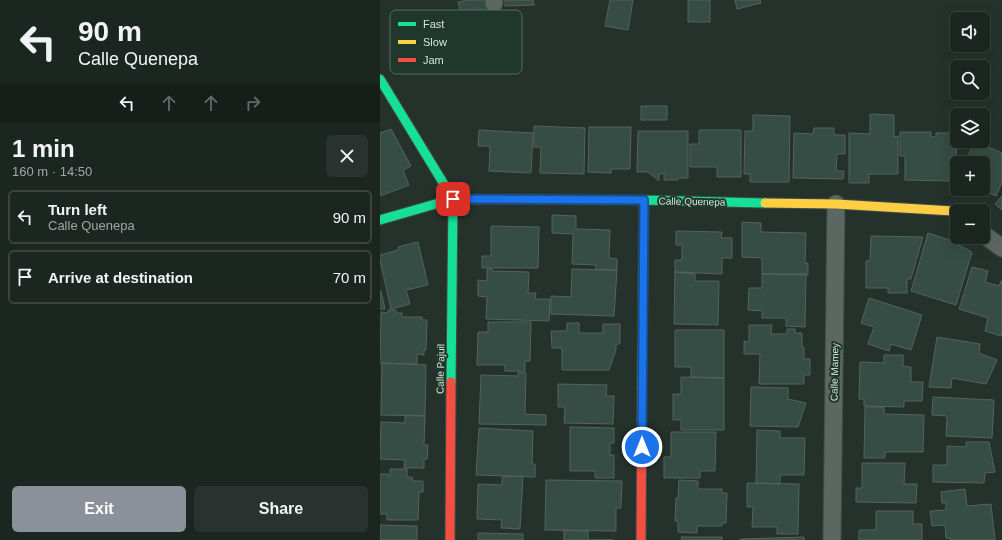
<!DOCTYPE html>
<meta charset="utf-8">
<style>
body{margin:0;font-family:Helvetica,sans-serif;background:#29322e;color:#f1f3f6;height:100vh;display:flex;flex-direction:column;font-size:15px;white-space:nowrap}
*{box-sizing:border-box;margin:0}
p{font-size:13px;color:#a0a5a5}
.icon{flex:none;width:22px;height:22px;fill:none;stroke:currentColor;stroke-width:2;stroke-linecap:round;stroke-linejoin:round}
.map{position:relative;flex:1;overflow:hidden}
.drawer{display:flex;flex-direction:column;background:#1c2621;width:380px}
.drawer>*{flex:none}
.top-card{background:#1c2621;color:#f1f3f6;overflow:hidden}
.buttons{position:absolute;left:570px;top:12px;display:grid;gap:8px}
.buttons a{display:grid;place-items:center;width:40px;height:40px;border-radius:6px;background:#1c2621;box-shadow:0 4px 16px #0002,0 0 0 1px #3a433f;font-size:20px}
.pin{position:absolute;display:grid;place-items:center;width:34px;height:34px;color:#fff;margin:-17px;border-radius:8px;box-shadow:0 2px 6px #0006}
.me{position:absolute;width:44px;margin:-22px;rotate:0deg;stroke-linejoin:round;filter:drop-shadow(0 0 3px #0008)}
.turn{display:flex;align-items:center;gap:14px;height:84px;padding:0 12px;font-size:18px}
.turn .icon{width:52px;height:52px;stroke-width:2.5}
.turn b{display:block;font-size:28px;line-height:34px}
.lanes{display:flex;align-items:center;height:38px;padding:0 12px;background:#0003;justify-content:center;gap:20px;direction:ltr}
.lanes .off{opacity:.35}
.round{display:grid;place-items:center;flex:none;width:42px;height:42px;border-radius:6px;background:#29322e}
.head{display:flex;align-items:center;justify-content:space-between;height:68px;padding:0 12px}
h1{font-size:24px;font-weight:600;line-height:30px}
.cta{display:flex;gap:8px;margin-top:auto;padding:8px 12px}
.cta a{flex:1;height:46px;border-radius:6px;background:#8c9099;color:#fff;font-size:16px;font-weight:600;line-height:46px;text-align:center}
.cta a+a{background:#29322e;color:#f1f3f6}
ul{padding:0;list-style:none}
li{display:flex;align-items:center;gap:12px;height:54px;margin:0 8px 6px;padding:0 4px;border:2px solid #3a433f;border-radius:6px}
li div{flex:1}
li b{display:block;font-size:15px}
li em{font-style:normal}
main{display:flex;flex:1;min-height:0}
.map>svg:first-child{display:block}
.building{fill:#354d44;stroke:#57625c}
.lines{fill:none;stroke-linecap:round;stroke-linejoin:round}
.street-casing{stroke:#424d49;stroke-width:19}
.fast-casing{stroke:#424d49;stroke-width:11}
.slow-casing{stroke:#424d49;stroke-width:11}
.jam-casing{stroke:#424d49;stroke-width:11}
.street{stroke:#5d6762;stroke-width:17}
.fast{stroke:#16e098;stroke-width:9}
.slow{stroke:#ffcf43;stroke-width:9}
.jam{stroke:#f24e42;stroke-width:9}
.route-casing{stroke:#114b97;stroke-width:10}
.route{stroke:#1a73e8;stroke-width:7}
.labels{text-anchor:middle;stroke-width:4;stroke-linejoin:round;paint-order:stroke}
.street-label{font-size:10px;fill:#d5e3dc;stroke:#20372c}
.key{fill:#20372c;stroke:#566b61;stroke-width:1}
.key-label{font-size:11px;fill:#d5e3dc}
</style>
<main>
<section class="drawer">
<div class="top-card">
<div class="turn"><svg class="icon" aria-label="left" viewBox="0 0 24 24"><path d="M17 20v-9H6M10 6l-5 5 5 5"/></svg><div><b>90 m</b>Calle Quenepa</div></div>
<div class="lanes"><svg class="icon" aria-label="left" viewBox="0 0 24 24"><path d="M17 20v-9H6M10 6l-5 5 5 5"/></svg><svg class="icon off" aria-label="ahead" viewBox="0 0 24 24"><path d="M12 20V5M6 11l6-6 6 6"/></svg><svg class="icon off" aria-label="ahead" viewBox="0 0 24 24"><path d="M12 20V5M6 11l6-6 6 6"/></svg><svg class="icon off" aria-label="right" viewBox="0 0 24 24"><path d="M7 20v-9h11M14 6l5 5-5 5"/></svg></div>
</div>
<div class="head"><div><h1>1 min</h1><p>160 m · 14:50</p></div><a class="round"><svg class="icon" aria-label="close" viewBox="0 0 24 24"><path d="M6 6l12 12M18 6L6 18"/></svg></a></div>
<ul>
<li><svg class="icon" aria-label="left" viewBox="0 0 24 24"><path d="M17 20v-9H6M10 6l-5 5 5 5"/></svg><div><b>Turn left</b><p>Calle Quenepa</p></div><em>90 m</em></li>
<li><svg class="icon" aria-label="arrive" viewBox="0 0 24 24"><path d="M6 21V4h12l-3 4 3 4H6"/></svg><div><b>Arrive at destination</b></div><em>70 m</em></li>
</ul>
<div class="cta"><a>Exit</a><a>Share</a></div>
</section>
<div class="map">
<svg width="622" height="540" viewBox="0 0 622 540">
<rect width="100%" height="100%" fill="#25322c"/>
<path class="building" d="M87 0H109L113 16 83 23 78 2Z
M125 0H153L154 5 125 6Z
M230 0H253L248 30 225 26Z
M308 0H330V22H308Z
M355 0H380L381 3 357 9Z
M261 106H287V120H261Z
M490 114 514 115V137L518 136V174H489V183H469V133L490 134Z
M373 115 410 116 409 182H370V174H364L365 131H373Z
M154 126 205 128 204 174 160 173 161 147H154Z
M209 127H251L250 169H231V173L208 172Z
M434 128H454V135H465V154H457L456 171H464L463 179 413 178 414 133 433 134Z
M11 129 31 166 23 170 29 185 0 196V133Z
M99 130 153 133 151 173 109 171 110 146H98Z
M319 130H361V177H337V167H310V144H319Z
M258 131H308V178H298V180H284V173L279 174V181L268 172H257Z
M520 132H551V137H556V133H571V137H577L576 157H570L569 181 525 180V156H520Z
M595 141 622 153V182L616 196 601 189H603V163H585Z
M622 196V210L615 204Z
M172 215 196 216V229L230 230 229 258 237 259V270H216V265L192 264 193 234 172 233Z
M362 222 381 223V232L426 233 425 263H428V275L382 274V258L362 257Z
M111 226 159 227 158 268H102V256H111Z
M296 231 342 232 341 238H352V258H342V274L295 272V260H302V245H296Z
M548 233 569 240 592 252 576 305 531 291Z
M491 236 543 237 531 279H527V293H508V288H486V261L490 260Z
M38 242 48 285 26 290 30 304 11 309 0 260V255L18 250V247Z
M592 267 608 271 605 282 619 286 621 281H622V331L621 336 605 331 608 318 579 309Z
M107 269H112V271L149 272 148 293H156L155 299H170L169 321 106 319 107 297 98 296V280L107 281Z
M192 269 237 270 234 316 171 314V296L191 297Z
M295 272 315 274V281H339L338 325 294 324Z
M382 274H426L425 327 406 326V318H382V311L368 310 369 288H382Z
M0 291H1L5 309H0Z
M489 298 542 315 531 350 511 344 509 351 488 344 494 327 481 323Z
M8 310H16V313H22V317H42V320H47L46 350H44V355L37 354V364L0 363 1 312 8 313Z
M108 322H151L150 361H145V371H125V365H97L98 332H108Z
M187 323H199V333H223V324H240V344H236V350L229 370H182V348H172L171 331H187Z
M369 325H392L391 334H407V329H415V333H422V347H424V359H430V375H424V384H379L380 354H364V341L369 342Z
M295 330H344V378L311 377V367H295Z
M557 337 600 344 599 353 617 360 606 384 572 378 571 388 549 387Z
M504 355H523V366L531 367V382H543L542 401H524V407L484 406V399H479L480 362 504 363Z
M2 363 46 365 45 416 1 415Z
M138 372 146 373 145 414 166 415V425L99 424 101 375 138 376Z
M301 377 344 378V430H301V420H293V394H301Z
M178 384 227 385 226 396H234L233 424 184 423 185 407H178Z
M371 387 408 388V399L426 403 418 427 370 426Z
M553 397 614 400 612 438 566 436 567 416 552 415Z
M485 407H504V414L544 415 543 452H505V458H484Z
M25 415 45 416 44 445H48L47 459H44V468H24L25 460 0 459 1 422 25 423Z
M190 427 234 428V443H230V455H234V478H215V471H190Z
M99 428 153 431 152 464H155V477L96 475Z
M377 430 400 431V438H425L424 475H400V484L376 483Z
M291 432H336L335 471H320V478H284V457H291Z
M586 442H609L615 472 605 473 604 483 553 482V465H567V446L586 447Z
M482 463H525L524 484H537L536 503 476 502V488H482Z
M10 469H27V477H32L33 481H43V492H39L38 520H7V514H0V474H8V477H10Z
M143 476 140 529 121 528 122 520 97 519 98 484 122 485V477Z
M166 480 242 481 241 508H236V531L165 530Z
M299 480 318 481V489H342V493H347L346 523H342V526H317V533L298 532V521H295L296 498H298Z
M367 483 419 484 418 534H397V527H372L373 507H367Z
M585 489 587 506 611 504 615 540H570V538H566L565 525 552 526 550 511 566 510V503H562L561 492Z
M496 511H533V524H542V540H479V530H496Z
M0 525 37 526V540H0Z
M184 530 208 531V540H233H184Z
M98 533 143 534V540H98Z
M301 537H342V540H302Z
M424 537V540H360V539Z"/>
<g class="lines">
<g class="street-casing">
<path id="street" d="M114 3V0
M603 234 622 248
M452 540 456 204"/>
</g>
<g class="fast-casing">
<path id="fast" d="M0 79 73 199 71 382
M0 220 73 199 264 200 385 203
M262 389 264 200"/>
</g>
<g class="slow-casing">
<path id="slow" d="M385 203 456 204 573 211 577 214"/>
</g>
<g class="jam-casing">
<path id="jam" d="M70 540 71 382
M261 540 262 389"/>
</g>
<use href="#street" class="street"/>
<use href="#fast" class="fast"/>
<use href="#slow" class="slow"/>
<use href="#jam" class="jam"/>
</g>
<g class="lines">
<g class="route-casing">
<path id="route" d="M73 199 264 200 262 447"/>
</g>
<use href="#route" class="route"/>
</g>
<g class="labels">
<g class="street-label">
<text transform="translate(312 201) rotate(1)" y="4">Calle Quenepa</text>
<text transform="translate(60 369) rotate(-89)" y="4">Calle Pajuil</text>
<text transform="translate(454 372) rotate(-89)" y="4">Calle Mamey</text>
</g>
</g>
<rect x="10" y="10" width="132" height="64" rx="6" class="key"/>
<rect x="18" y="22" width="18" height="4" fill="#16e098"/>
<rect x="18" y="40" width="18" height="4" fill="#ffcf43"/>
<rect x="18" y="58" width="18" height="4" fill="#f24e42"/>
<g class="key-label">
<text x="43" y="28">Fast</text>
<text x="43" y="46">Slow</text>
<text x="43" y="64">Jam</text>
</g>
</svg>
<div class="buttons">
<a><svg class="icon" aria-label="sound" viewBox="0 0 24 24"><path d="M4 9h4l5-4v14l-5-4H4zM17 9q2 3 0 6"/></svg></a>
<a><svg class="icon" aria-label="search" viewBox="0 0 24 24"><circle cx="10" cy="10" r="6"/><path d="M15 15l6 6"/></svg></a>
<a><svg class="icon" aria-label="layers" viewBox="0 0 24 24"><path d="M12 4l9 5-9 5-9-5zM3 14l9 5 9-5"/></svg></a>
<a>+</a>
<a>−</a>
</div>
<div class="pin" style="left:73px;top:199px;background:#d93025"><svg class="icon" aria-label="arrive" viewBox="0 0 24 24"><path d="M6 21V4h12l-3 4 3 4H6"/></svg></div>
<svg class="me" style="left:262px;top:447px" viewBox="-20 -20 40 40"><circle r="17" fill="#1a73e8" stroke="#fff" stroke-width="3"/><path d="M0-11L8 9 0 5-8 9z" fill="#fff"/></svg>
</div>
</main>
